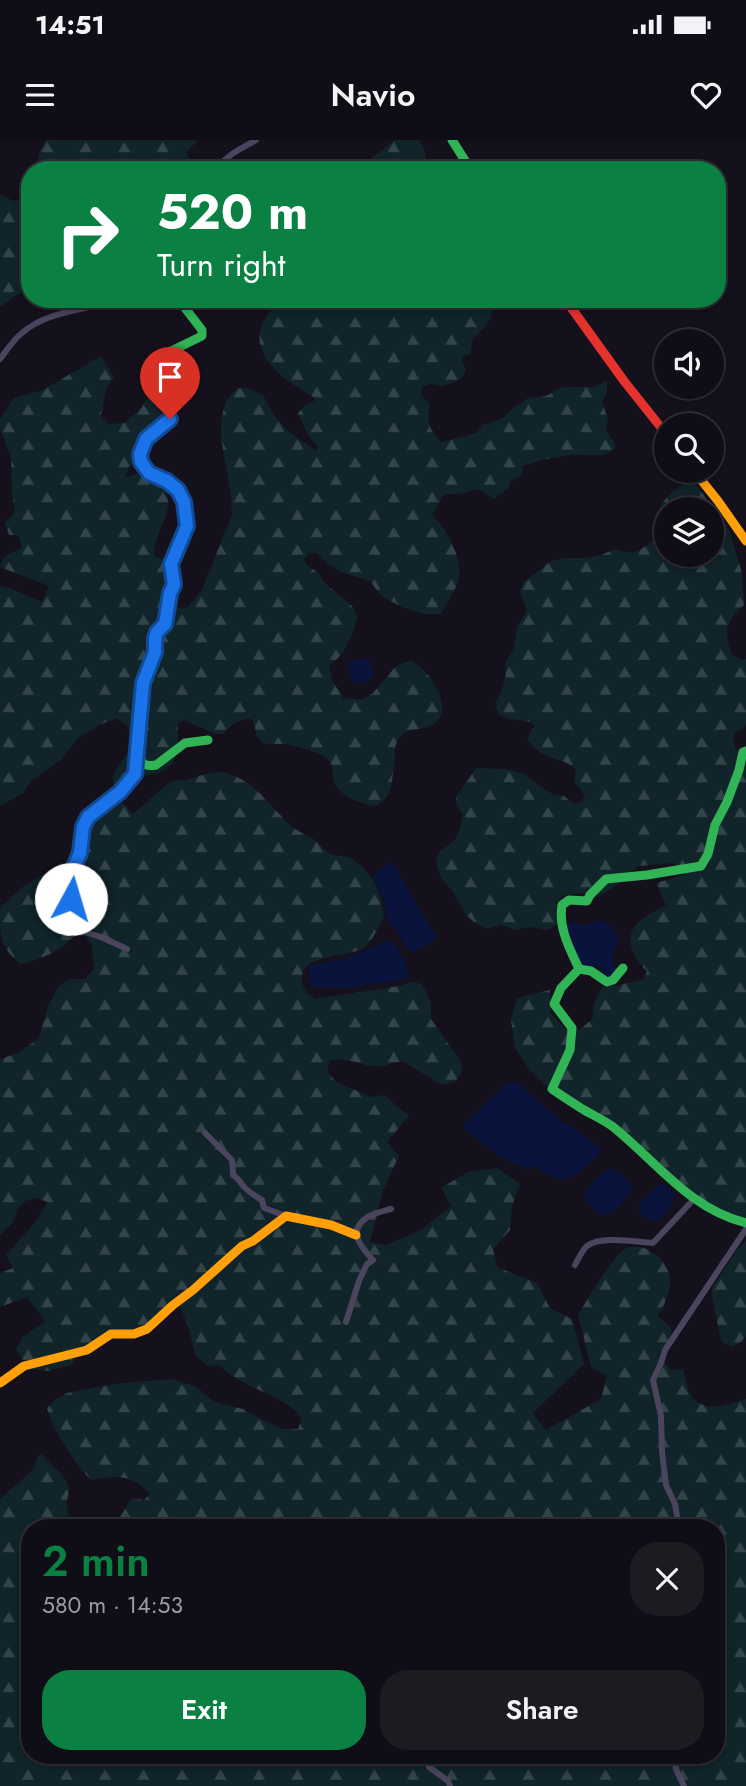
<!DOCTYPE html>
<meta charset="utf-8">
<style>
body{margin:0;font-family:Jost,sans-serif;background:#1d1b22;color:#f1f3f6;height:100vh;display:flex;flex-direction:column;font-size:26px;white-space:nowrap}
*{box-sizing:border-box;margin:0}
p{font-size:23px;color:#9b9ca0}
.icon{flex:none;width:38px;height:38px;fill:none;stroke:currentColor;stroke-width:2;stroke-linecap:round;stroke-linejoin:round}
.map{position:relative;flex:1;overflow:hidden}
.side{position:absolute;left:21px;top:1379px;width:704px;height:245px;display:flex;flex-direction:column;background:#0f0d15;border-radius:28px;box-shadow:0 4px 10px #0003,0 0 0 2px #2f2d34}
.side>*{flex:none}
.hud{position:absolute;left:21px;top:21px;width:705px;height:147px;border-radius:28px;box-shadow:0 4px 10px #0003,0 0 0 2px #2f2d34;background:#0b8043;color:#fff;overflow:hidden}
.tools{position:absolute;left:654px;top:189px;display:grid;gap:14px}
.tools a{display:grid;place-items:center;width:70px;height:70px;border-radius:50%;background:#0f0d15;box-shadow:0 4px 10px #0003,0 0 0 2px #2f2d34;font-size:35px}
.pin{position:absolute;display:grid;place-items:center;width:60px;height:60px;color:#fff;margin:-72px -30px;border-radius:50% 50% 50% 0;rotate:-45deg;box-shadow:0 0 7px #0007}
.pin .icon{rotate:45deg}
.me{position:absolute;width:77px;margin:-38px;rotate:6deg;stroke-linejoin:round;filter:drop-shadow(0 0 5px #0008)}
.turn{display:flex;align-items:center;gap:24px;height:147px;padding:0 21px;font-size:32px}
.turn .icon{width:91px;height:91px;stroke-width:2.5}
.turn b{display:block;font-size:49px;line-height:60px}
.round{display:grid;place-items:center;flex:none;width:74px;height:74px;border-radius:28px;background:#1d1b22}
.summary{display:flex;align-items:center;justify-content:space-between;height:119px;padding:0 21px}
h1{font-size:42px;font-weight:600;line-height:52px;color:#0b8043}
.primary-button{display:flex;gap:14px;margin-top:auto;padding:14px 21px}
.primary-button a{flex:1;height:80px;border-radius:28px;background:#0b8043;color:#fff;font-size:28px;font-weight:600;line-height:80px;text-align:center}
.primary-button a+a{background:#1d1b22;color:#f1f3f6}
.status{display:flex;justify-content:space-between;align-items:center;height:49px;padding:0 35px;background:#0f0d15;direction:ltr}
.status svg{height:19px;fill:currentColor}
header{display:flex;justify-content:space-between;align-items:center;height:91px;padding:0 21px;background:#0f0d15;font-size:32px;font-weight:600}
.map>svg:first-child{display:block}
.forest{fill:url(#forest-firs);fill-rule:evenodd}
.water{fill:#09133b}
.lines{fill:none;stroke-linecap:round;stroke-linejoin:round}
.street{stroke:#4a455d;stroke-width:6}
.fast{stroke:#30b455;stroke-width:9}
.slow{stroke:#ff9f0a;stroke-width:9}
.jam{stroke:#e5322d;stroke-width:9}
.route-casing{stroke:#114b97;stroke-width:18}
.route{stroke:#1a73e8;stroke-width:12}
</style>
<div class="status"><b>14:51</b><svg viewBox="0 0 49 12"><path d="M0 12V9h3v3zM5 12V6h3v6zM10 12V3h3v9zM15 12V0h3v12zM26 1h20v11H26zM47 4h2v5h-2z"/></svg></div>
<header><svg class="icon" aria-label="menu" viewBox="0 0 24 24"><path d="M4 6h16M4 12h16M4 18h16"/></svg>Navio<svg class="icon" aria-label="heart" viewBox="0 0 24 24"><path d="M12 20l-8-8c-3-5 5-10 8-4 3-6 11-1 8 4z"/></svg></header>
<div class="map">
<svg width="746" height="1646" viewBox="0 0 746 1646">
<defs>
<pattern id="forest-firs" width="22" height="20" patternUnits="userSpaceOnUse" patternTransform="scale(1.75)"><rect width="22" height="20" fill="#102429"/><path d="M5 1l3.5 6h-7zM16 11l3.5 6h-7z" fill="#324349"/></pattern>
</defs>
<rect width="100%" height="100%" fill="#14111c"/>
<path class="forest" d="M46 0H198L186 13 197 30H39C35 19 41 9 46 0Z
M395 0H418L424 8 428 30H368L370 19Z
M0 54 13 61 30 59V150L17 155 0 167Z
M285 159H431L446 165 453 163V159H467L468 162 491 170 492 175 484 188 473 198 470 214 464 216 462 220 466 231 461 239 443 246 431 244 422 246 421 254 430 265C426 282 429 289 441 302L477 293 483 285 501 279 515 267 528 258 546 256 563 247H594L607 241V252L602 262 608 279 606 290 614 302 615 309C601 319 588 314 572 315 556 317 538 320 523 326 523 335 519 337 511 341L508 349 494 359 478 349 460 354H445C439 361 439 367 432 374 446 389 467 423 457 445 452 455 446 464 441 474H425L404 468 381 456 370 441 341 432 328 424 317 413H309L304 419 306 424 318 433 325 443 352 466 358 477C351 496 347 513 329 526L332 540 343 558 362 560 373 553 396 526 411 520C415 523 420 526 424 530 436 544 455 574 430 586 417 592 406 585 397 602 394 608 395 612 395 618 395 624 393 629 393 634 390 651 391 657 375 666 360 663 341 658 334 642 332 635 334 626 329 621 322 612 289 603 278 604 272 604 268 606 262 602 254 597 257 586 251 579 238 578 231 585 223 594H216L183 580 178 583C177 594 180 608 175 618 168 635 145 637 129 635L119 644 113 645V635L133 604 127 586 116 578 97 586 78 598 61 620 32 640 23 653 0 666V446L9 448 42 462 49 446 0 427 3 418 22 407 18 395H9L5 383 15 372 12 354 11 317 0 289V279L14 258 43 250 101 216 114 237 106 249 101 275 108 284 125 283 142 267 147 258 170 243 168 278 145 299 139 316 129 327 125 337 138 334C148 343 155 336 165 343 166 350 169 359 168 366 166 384 152 398 155 416L169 422 171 444 164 465 186 469 202 450 232 375 231 355 221 298V280L226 261 238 248 249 249 263 255 273 274 288 291 316 311 318 306 309 297 298 273 305 265 314 261 315 258C287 242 240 212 268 174 272 168 280 164 285 159Z
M694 341 729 390 742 433 744 465C725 482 724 490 731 514L741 520 746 519V585L733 594 735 608 739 611 746 612V1080L722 1073 692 1055 575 960 559 950 545 945 529 929 515 908 511 880 517 858 550 850 551 873 569 893 582 888 593 878V866L602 847 615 846 644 839 647 831C634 819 622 798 638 783 646 775 658 770 666 765L656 743 684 735 674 723 638 726 610 750 599 755 582 753 564 755 556 762 557 784 548 790 530 787 514 790 501 785 486 789 474 782 467 776 453 752 441 737 436 722 439 712C458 700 458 697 463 675L456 665V657L476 628 507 629 524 634 552 654 564 656 574 664 581 662 585 656 574 641 576 630C564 618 558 622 545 615 537 611 532 605 527 600L530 592 535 587 531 582 510 579 499 575 495 564C502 551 508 538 505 523L514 508 517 487 527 470 520 452 524 442 551 421 565 418H585L601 415 615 409C632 416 639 412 653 400 653 395 652 389 653 383 657 365 675 344 694 341ZM667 369H712V415H667Z
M222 632C254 639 267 663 289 684 297 692 307 694 316 701 320 704 322 709 327 712 333 716 335 715 342 716 353 716 365 728 371 737 379 748 382 765 384 778 377 787 372 804 362 809 346 817 302 815 302 837 301 848 307 853 315 859L399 846 412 842 422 844 431 863V879L461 922 462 932 455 942 442 945 404 922C395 921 390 925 381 926 364 928 349 916 330 920L327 931 335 941 370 957 384 955 409 976 387 1002 399 1016 383 1050 370 1102 387 1105 421 1090 451 1066 441 1048 468 1032 497 1028 520 1044 512 1066 510 1090 493 1109 497 1127 537 1143 550 1168 572 1179 584 1224 533 1273 546 1290 601 1259 607 1236 591 1227 578 1175C586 1162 614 1114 625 1109 644 1099 670 1121 670 1141 671 1151 663 1168 658 1176L672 1189 670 1197 658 1215 671 1230 683 1229C686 1237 687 1250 692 1257 707 1274 728 1264 746 1259V1646H0V1359L34 1329 37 1318 42 1312C47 1326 65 1330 69 1349 69 1351 68 1357 67 1360 66 1370 69 1380 74 1388H30V1615H716V1388H121L118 1380 132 1358 144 1360 150 1354C132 1334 116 1335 91 1340 77 1326 51 1288 47 1268L55 1260 67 1253 114 1244 171 1239 195 1246 215 1262 243 1269 258 1278 283 1289H298L302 1278C280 1251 244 1251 219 1225L208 1226 195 1215C191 1196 186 1175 175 1158L147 1186 89 1205 71 1225 47 1231 31 1229 21 1218 16 1209 23 1197 45 1181 27 1157 0 1167V1133L13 1128 6 1115 38 1079 47 1062 37 1058 25 1061 17 1069 14 1081 0 1095V919L18 913 39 898 48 866 59 846 69 839H85L94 828 92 805 85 795 76 794C62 811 42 819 21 824 0 809 0 794 0 768L21 748 43 734 54 741 61 739 89 678 117 657 133 674 171 641 186 640 206 634Z
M746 1101V1196L741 1202 731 1207 721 1201 711 1150 736 1111Z"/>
<path class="water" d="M368 518 374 534 368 542 355 543 350 537 349 522Z
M390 723H392L396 729 437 798 415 812 409 811 401 798 386 778 385 764 375 741 374 736 376 733Z
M598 780C608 782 614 789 619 797L616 806 612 812 613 822 617 830 609 837 599 826H583L580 824 567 789V785L572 782 586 786Z
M389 800C399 806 406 824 409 835L407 838 394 841 346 848 312 847 311 846 309 827 311 825 345 819Z
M516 941 562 982 567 983 600 1008V1012C593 1022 572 1041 559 1039 550 1037 543 1032 534 1026L527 1030 503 1018 468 992 463 986 467 981 506 944Z
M611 1028 623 1036 633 1047C626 1058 616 1073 603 1076L587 1062 584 1055C588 1045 601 1033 611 1028Z
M664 1044 675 1054C673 1065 662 1085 648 1080 645 1079 640 1074 639 1072V1064L656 1046Z"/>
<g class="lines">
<path class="street" d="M216 30C226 15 241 9 256 0
M0 219C7 210 13 200 22 193 48 170 86 171 117 159
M127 809 101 797 85 792 78 788C72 771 65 747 72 730 75 722 81 714 82 705 83 695 81 688 87 679 99 662 125 655 135 635 137 631 136 624 137 619
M205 993 232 1020 233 1035C238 1038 240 1042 244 1047 249 1052 255 1056 262 1060L264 1068 286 1076
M575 1125C578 1120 582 1110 587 1106 601 1095 636 1102 653 1103L694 1059
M346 1182 359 1141 367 1124 373 1120C360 1106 346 1090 369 1076 375 1073 384 1071 391 1069
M679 1388 675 1364 666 1345 662 1312 661 1276 653 1240 661 1223 665 1210 746 1089
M674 1615 676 1629 684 1646
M429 1627 448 1641 450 1646"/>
<path class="fast" d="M452 0 471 30
M178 159 202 190V196L171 211 164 217 171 233 173 247 172 271 170 279 146 299 142 305 140 314 141 322 149 333 167 340 178 350 184 363 187 386 171 424 174 445 169 456 165 484 157 492 154 498 155 512 143 543 137 619C143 624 147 627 156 625L185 603 208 600
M623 828 613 840 607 842 591 831 579 829C570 809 558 788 562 765L569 760 587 761 590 755 606 739 647 735 701 726 708 714 715 685 727 662 739 630 743 612 746 611
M579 829 561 848 554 864 572 888 570 910 552 949C562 956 573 963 584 970 593 975 603 980 612 986 656 1021 689 1069 746 1083"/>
<path class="slow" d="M694 331 718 361 746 401
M0 1243 24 1226 87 1210 111 1194H134L147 1189 173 1165 193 1150 242 1106 253 1101 286 1076 331 1085 356 1095"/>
<path class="jam" d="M565 159 624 241 667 295"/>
</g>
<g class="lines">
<g class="route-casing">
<path id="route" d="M71 759 68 741 80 713 83 687 88 677 120 652 135 634 143 543 155 512V498L157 492 165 484 170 453 174 445 171 424 187 386 184 362 178 350 167 341 149 333 141 322 140 314 146 299 170 279"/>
</g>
<use href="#route" class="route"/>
</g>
</svg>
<div class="tools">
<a><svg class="icon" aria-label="sound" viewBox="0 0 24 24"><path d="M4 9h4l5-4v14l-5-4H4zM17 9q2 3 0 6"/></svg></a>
<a><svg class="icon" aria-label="search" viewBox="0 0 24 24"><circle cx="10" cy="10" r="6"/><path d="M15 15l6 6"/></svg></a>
<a><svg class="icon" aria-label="layers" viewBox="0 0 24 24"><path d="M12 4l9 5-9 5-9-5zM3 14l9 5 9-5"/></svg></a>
</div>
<div class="pin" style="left:170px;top:279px;background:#d93025"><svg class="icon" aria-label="arrive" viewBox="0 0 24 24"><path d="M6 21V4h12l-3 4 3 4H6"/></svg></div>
<svg class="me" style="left:71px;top:759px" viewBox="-20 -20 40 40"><circle r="19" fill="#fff"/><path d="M0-13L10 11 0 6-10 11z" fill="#1a73e8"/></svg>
<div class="hud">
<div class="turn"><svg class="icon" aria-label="right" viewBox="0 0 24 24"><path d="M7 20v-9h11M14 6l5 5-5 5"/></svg><div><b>520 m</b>Turn right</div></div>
</div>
<section class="side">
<div class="summary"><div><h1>2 min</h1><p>580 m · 14:53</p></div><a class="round"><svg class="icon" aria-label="close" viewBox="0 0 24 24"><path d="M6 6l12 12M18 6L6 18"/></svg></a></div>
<div class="primary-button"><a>Exit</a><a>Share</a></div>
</section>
</div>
